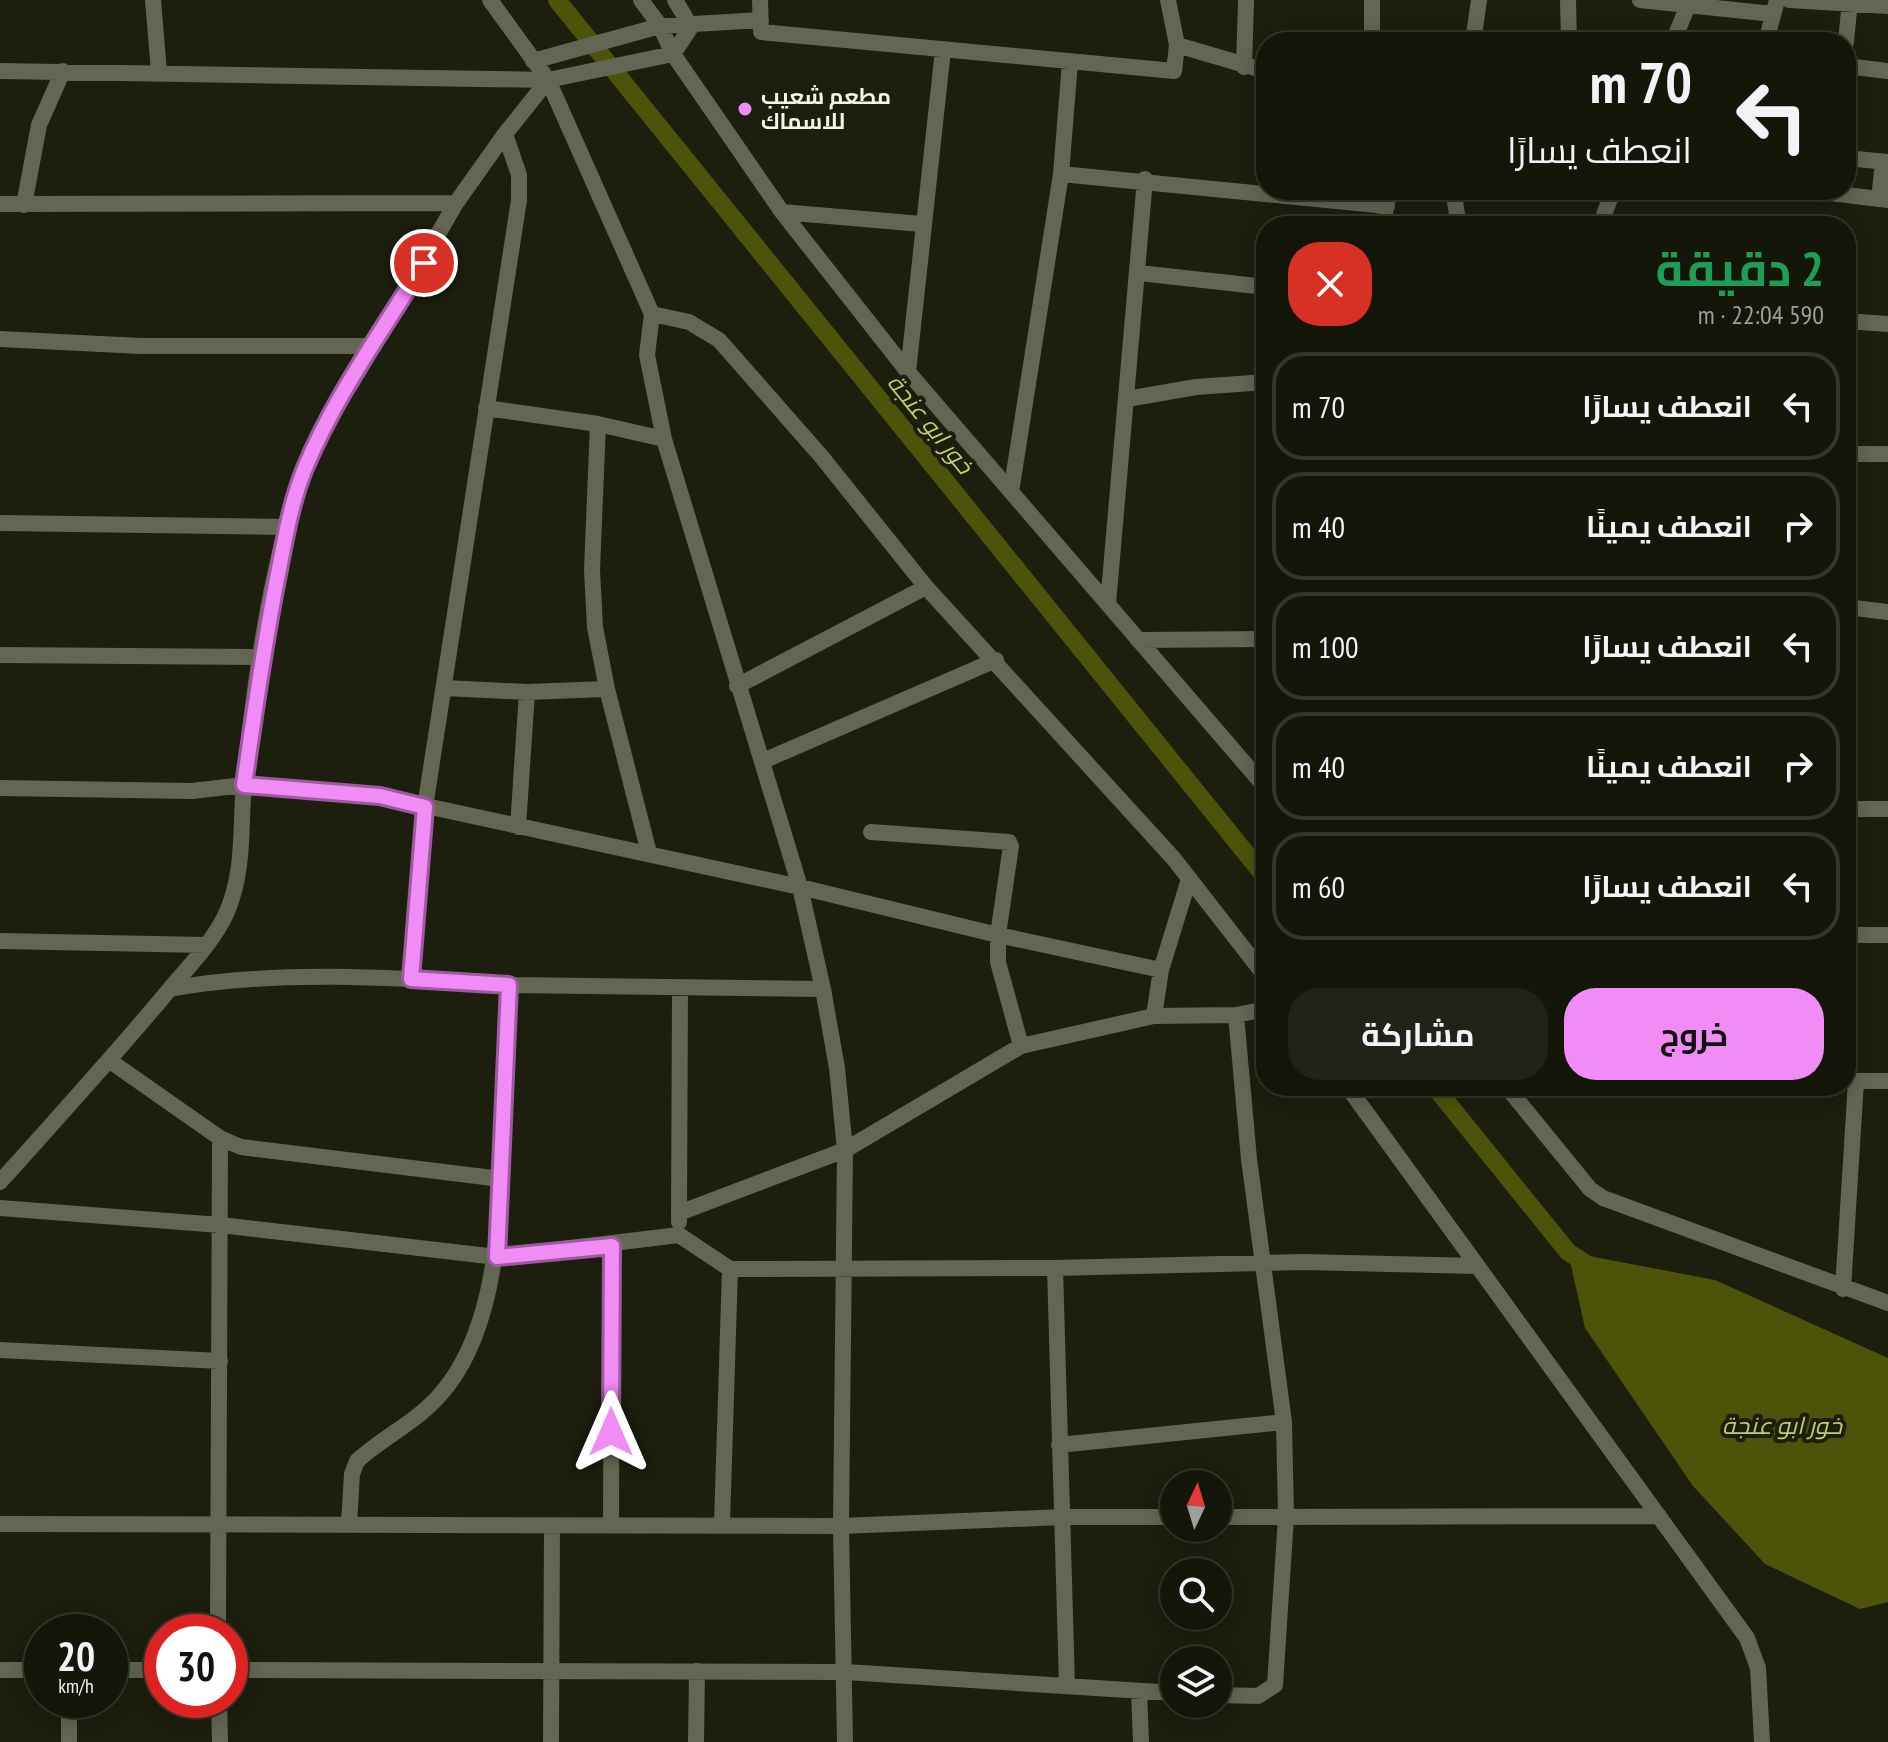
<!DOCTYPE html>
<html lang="ar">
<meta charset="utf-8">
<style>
body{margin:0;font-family:"PT Sans Narrow",Cairo,sans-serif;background:#222318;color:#f1f3f6;direction:rtl;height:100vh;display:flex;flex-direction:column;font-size:30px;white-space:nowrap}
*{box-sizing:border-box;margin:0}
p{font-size:26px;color:#9d9f9c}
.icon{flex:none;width:44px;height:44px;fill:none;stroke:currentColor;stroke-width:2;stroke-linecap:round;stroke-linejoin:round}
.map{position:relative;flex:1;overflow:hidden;direction:ltr}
.side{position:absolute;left:1256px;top:216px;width:600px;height:880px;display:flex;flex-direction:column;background:#15160a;border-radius:32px;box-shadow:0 4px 20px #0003,0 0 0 2px #34352b;direction:rtl}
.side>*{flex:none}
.hud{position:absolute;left:1256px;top:32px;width:600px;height:168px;border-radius:32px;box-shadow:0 4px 20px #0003,0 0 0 2px #34352b;direction:rtl;background:#15160a;color:#f1f3f6;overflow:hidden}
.needle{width:52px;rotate:4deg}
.fabs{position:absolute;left:1160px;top:1470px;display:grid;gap:16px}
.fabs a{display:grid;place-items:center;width:72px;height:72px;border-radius:50%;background:#15160a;box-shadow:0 4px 20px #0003,0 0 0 2px #34352b;font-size:40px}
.speed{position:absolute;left:24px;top:1614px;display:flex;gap:16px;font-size:40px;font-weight:700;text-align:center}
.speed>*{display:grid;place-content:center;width:104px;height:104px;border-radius:50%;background:#15160a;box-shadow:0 4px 20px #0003,0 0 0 2px #34352b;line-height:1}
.speed small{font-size:20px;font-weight:400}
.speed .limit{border:12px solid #d22;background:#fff;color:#111}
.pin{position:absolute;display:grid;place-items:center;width:68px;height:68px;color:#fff;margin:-34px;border:4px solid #fff;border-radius:50%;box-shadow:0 2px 8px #0007}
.me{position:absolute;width:88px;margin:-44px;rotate:0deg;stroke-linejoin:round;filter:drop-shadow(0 0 6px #0008)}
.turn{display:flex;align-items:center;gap:28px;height:168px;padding:0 32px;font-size:36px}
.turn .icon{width:104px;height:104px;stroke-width:2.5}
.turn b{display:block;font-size:56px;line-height:68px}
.round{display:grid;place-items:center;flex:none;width:84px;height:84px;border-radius:32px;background:#222318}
.summary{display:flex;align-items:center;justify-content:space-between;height:136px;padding:0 32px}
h1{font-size:48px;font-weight:700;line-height:60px;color:#1e9e55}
.cta{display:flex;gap:16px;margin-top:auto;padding:16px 32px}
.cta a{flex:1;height:92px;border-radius:32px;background:#f18bf5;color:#111;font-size:32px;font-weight:700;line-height:92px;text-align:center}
.cta a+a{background:#222318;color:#f1f3f6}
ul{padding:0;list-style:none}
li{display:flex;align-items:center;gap:24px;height:108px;margin:0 16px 12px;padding:0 16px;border:4px solid #34352b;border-radius:32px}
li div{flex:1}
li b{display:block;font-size:30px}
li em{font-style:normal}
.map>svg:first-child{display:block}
.water{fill:#4d540a}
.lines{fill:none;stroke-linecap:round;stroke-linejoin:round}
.canal{stroke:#4d540a;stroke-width:18}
.street{stroke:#636653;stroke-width:16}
.route-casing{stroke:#9d5a9f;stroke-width:20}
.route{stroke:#f18bf5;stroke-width:14}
.poi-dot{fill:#f18bf5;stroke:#1c1e0e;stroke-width:3}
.labels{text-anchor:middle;stroke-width:8;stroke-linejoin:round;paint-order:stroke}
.poi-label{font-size:22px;font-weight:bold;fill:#f2f4e9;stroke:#1c1e0e;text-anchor:start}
.water-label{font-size:24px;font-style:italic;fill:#c1ce6e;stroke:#1c1e0e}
</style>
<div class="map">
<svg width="1888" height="1742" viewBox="0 0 1888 1742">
<rect width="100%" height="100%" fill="#1c1e0e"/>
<path class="water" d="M1568 1252 1715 1280 1888 1358V1602L1860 1609 1765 1564 1693 1486 1585 1328Z"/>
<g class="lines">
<path class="canal" d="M557 0 1266 878
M1434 1086 1568 1252 1588 1265"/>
<path class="street" d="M153 0 159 72
M490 0 548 80 652 314 689 322 719 340 821 456 926 587 1174 859 1266 977
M641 0 660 26 673 54 782 212 908 372 1266 788
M675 0 691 27
M760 0 761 32 1174 71 1177 45 1168 0
M1372 0V42
M1568 0 1569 42
M1640 0 1773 14
M1789 0 1888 6
M1473 42 1479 0
M1673 42 1690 0
M1766 42 1777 0
M1846 42 1850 0
M1177 45 1266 71
M533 61 660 26 761 20
M1070 62 1061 174 1387 206
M1846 66 1888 71
M1244 67 1246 0
M0 71 548 80 673 54 691 27
M1846 158 1888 162
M1453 190 1459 226
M1806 190 1888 200
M1879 199 1883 162
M0 204 456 203 505 134
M24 205 39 125 63 71
M782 212 922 224
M1382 226 1390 190
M1600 226 1613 190
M1139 273 1266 287
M1846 321 1888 324
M0 339 141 346H374
M908 372 943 50
M1127 399 1196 387 1266 382
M486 408 598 424 664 439
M598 424 592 570 595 627 607 689
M1846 454H1888
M1011 492 1061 174
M0 523 287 527
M1108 604 1145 179
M1846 607 1888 612
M1138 640 1266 639
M0 655 261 657
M737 686 926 587
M445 688 527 692 607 689 649 853
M763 761 996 660
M0 788 192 791 244 785 380 796 800 887 998 935V962L1021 1046 845 1150 679 1213
M1846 809H1888
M518 827 527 692
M871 832 1009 842 1011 846 998 935 1161 970 1189 879
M1846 935H1888
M0 941 206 945
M411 979 425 807 519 200V175L505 134 548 80
M170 989C276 969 402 978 509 985
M823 989 837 1068 845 1150 841 1526 845 1742
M1154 1016 1161 970
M1021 1046 1154 1016 1236 1015 1266 1009
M110 1061 220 1138 241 1147 501 1179 509 985 823 989 800 887 664 439 647 355 652 314
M1848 1081H1888
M1347 1086 1747 1638 1758 1668 1762 1742
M1506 1086 1590 1189 1603 1198 1888 1303
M0 1182C56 1120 111 1059 164 996 185 970 212 944 226 914 245 872 240 827 244 783 256 668 279 475 351 384L456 203
M0 1208 220 1225 497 1257 679 1235 730 1269 1055 1268 1304 1262 1477 1266
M679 1222 680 988
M1055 1268 1067 1685
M1843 1289 1856 1081
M0 1350 220 1361
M1059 1445 1284 1422
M1218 1517 1659 1516
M349 1523 352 1474 357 1461C382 1438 416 1422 439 1396 489 1341 498 1249 501 1179
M0 1524 841 1526 1063 1517H1174
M722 1524 730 1269
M611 1525 612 1246
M218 1632 220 1138
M0 1670H42
M110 1670H162
M230 1670 846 1672 1174 1693
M1139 1691 1141 1742
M1218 1695 1258 1696 1275 1685 1286 1517 1284 1422 1249 1159 1236 1015
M219 1700 220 1742
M69 1742V1700
M551 1742 552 1526
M696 1742 697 1671"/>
</g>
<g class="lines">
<g class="route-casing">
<path id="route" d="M424 263C383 330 335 396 305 468 291 502 285 539 278 574 264 644 254 714 244 785L380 796 425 807 411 979 509 985 497 1257 612 1246 611 1432"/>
</g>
<use href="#route" class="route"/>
</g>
<circle class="poi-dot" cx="745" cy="109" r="8"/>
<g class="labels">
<g class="poi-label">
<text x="761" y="104">مطعم شعيب<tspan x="761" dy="25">للاسماك</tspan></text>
</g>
<g class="water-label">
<text transform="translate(930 424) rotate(51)" y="8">خور ابو عنجة</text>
<text x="1782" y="1434">خور ابو عنجة</text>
</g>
</g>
</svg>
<div class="fabs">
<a><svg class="needle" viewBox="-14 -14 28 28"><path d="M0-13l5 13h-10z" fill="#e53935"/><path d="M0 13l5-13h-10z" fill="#9d9f9c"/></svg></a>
<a><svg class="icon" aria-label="search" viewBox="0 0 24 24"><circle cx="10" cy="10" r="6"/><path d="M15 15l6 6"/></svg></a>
<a><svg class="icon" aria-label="layers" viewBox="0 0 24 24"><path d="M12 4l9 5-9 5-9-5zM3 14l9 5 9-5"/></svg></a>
</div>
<div class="speed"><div>20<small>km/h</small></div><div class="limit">30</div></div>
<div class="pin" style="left:424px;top:263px;background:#d93025"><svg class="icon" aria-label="arrive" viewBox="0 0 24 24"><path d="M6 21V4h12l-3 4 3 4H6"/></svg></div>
<svg class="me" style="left:611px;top:1432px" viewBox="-20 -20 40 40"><path d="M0-17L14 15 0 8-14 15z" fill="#f18bf5" stroke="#fff" stroke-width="4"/></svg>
<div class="hud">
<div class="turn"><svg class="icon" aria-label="left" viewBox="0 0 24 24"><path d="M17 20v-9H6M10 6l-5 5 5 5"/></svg><div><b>70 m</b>انعطف يسارًا</div></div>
</div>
<section class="side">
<div class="summary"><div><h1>2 دقيقة</h1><p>590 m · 22:04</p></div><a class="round" style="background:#d93025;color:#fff"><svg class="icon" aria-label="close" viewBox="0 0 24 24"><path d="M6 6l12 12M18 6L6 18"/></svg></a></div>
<ul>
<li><svg class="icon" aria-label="left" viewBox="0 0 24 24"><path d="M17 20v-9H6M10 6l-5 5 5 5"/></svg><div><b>انعطف يسارًا</b></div><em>70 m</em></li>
<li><svg class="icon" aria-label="right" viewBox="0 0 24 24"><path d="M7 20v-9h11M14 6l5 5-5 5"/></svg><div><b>انعطف يمينًا</b></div><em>40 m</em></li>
<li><svg class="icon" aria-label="left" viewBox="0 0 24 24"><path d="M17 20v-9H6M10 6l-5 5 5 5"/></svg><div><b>انعطف يسارًا</b></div><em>100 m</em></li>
<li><svg class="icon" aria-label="right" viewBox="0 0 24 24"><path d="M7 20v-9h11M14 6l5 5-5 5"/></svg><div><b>انعطف يمينًا</b></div><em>40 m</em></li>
<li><svg class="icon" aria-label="left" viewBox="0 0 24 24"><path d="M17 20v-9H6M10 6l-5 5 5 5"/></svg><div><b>انعطف يسارًا</b></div><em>60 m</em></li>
</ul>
<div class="cta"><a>خروج</a><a>مشاركة</a></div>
</section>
</div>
